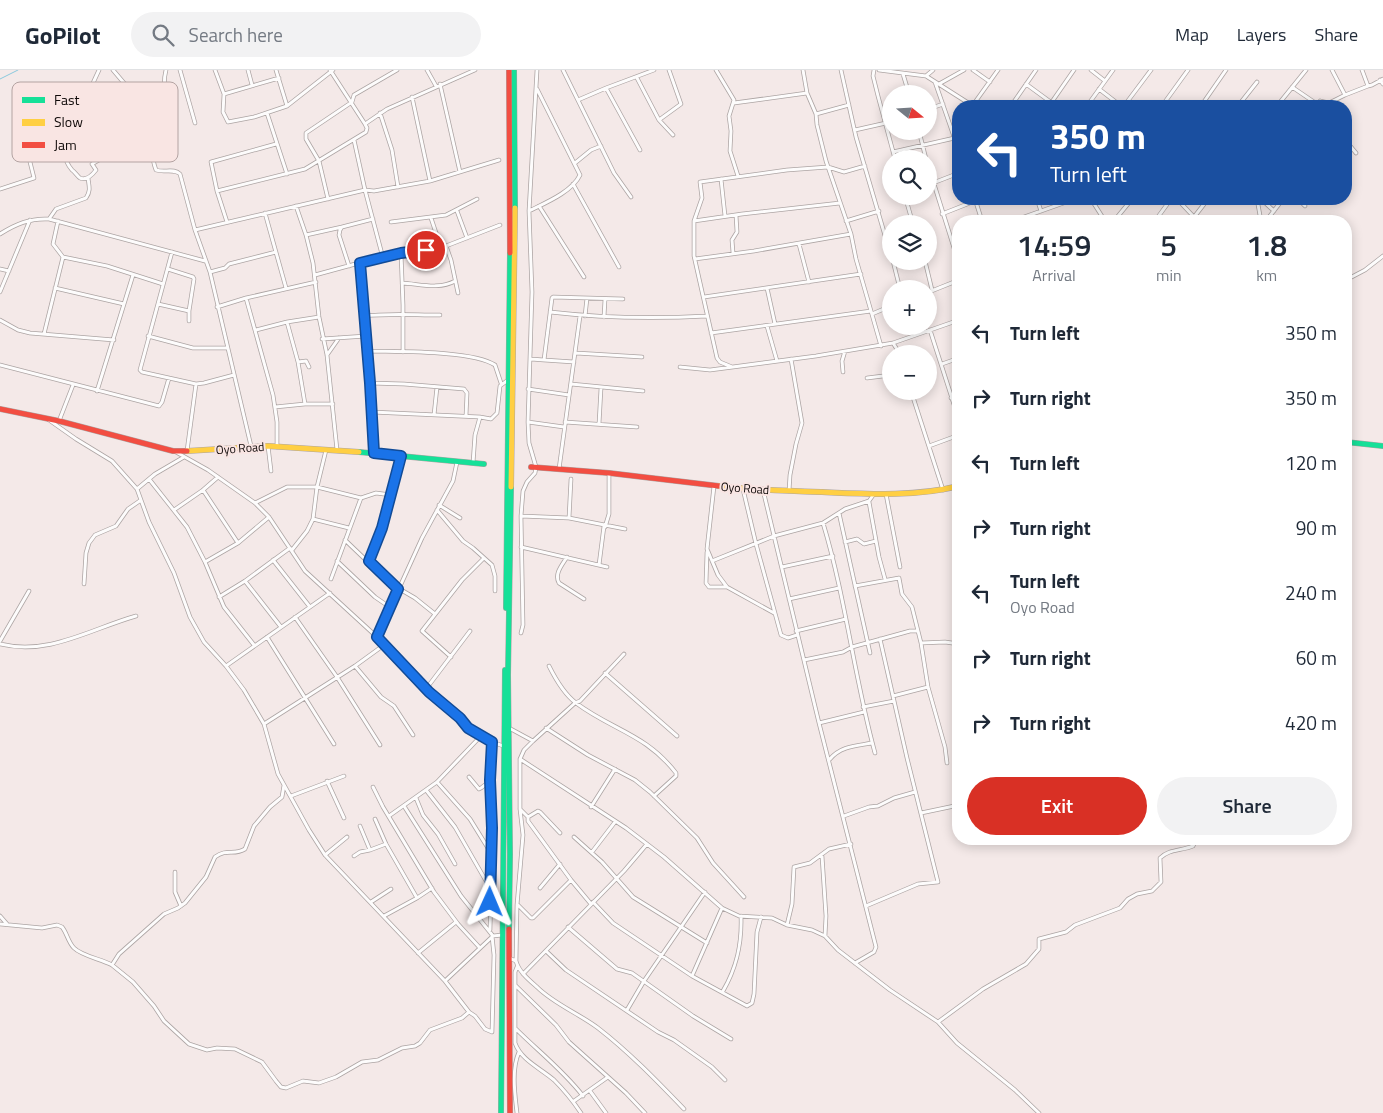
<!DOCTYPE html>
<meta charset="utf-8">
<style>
body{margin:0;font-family:"Titillium Web",sans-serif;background:#f2f2f3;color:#1f2937;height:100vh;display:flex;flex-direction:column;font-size:19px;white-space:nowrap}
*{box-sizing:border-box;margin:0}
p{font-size:16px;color:#747a83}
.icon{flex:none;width:28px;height:28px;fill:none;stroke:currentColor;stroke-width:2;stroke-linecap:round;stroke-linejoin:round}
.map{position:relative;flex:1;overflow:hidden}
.drawer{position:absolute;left:952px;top:145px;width:400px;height:630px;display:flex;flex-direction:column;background:#fff;border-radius:20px;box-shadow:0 2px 12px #0003}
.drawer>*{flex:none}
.top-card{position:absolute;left:952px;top:30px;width:400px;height:105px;border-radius:20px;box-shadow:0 2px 12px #0003;background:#1a4fa0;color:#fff;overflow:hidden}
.needle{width:32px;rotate:108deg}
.controls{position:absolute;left:882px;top:15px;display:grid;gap:10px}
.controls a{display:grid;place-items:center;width:55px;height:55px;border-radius:50%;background:#fff;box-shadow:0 2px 12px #0003;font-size:25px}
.pin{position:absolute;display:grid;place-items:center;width:42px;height:42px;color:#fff;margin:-21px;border:2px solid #fff;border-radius:50%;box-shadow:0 1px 5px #0007}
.me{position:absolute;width:55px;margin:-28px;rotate:1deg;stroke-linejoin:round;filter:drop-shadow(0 0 4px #0008)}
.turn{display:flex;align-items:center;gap:18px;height:105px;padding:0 15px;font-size:22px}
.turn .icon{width:65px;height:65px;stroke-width:2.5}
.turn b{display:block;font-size:35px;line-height:42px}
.eta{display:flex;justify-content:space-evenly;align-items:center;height:85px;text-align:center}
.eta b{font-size:30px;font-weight:600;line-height:35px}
.primary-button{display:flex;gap:10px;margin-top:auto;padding:10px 15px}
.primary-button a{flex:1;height:58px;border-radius:30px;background:#d93025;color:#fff;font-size:20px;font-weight:600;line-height:58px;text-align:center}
.primary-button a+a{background:#f2f2f3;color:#1f2937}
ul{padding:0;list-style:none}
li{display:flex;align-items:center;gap:15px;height:65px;padding:0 15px}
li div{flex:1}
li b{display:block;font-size:19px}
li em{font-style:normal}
header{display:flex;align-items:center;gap:30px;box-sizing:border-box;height:70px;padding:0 25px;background:#fff;border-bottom:1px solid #e0e1e3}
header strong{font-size:24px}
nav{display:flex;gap:28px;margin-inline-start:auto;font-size:18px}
.search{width:350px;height:45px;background:#f2f2f3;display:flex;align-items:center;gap:12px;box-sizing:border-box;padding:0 18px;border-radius:28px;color:#747a83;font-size:19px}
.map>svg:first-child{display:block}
</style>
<header>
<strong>GoPilot</strong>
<div class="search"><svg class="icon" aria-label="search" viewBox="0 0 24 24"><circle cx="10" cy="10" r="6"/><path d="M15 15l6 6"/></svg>Search here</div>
<nav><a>Map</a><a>Layers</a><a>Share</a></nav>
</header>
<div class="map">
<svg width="1383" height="1043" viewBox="0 0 1383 1043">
<rect width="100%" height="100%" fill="#f4e9e8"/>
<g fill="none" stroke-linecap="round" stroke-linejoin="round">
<path stroke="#8ac9dd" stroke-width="1" d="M0,9l18,-9"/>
<g stroke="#aca4a3" stroke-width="4.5">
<path id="street" d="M99,0c-7,15 -14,30 -20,46 -6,17 -23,36 -7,54 3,2 6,7 8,8 7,3 13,-4 16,-8l-4,-6 12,-7 9,-8
M113,0l11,13 23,20 17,22
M166,0c-5,18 2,31 0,47 -3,23 -21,22 -10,53 8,3 18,-2 24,4l15,56 15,42 41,174
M180,0l15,53
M215,0l9,24 -1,18 5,10 26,-5 33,-11 46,-36
M248,0l4,15
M276,0l11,36
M427,0l9,16
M563,0l51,103 17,24
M716,0l18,30 -5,16 2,15 -1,20 8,25
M803,0l4,23 9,21 1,11 9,36 25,73 5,25 15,52
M841,0l15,67 35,119
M874,0l-1,6 5,20 17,63
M879,0l47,6 47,30
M973,0l17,12
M1091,0l14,11
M1332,0l13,25 23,-9 -6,-16
M903,4l6,20
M926,6l7,-6
M637,8l22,42 14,15
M1380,10l3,4
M935,12l24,69
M440,14l20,88
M939,14l25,-14
M1026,14l30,22
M1368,16l4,-1 11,-6
M1292,17l25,17 3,-3 3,5
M90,18l52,43 13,9
M606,18l34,62
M1099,19l22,17
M224,24l55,-16
M412,27l18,84
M578,30l28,-12 48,-18
M1320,31l9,2 16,-8
M734,33l73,-10
M973,35l25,-35
M1011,36l25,-36
M1049,36l25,-36
M1087,36l26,-36
M1124,36l27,-36
M1162,36l26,-36
M1201,36l25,-36
M1238,36l19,-24
M1277,36l29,-36
M929,39l14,-5
M267,43l20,61
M380,43l12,37 6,37
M816,44l33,-9
M80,45l20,15 13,19 4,2c4,-9 16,-15 25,-20
M659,50l22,-16 -12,-34
M365,54l22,-15 88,-39
M855,60l31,-7
M919,61l7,28
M354,70l11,50 18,68
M1346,71l10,12
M893,82l66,-15
M575,93l16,-13 10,-4
M929,98l30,96
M721,109l4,37
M933,113l26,-10
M573,114l46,83
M0,119l34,-11 -10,-40
M217,121l88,-22 61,-37 1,-4 -2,-4 -35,-54
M905,126l8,28
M328,129l-9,-38 -13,-22v-6l46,-31 2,-7 43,-25
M975,129l7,22
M1037,129l4,12
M1091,129l14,22
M1177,129l17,18
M1257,129l4,22
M1261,129l13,12
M1298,129l7,7
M296,136l10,29 7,28 6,54 8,38 10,95
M539,136l45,71
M457,141l10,27
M529,141c16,-8 43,-19 51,-36l-43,-86
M265,143l21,75
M942,144l38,-15
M431,148l5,15 3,15
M49,149l7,-10 30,-11c5,-7 3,-12 2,-20
M58,151l-5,23 10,13 44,9 56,18
M694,151l48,-7 98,-11
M846,151l33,-10
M1013,151l62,-22
M1114,151l18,-22
M1155,151l16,-22
M1191,151l17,-22
M1266,151l17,-22
M227,152l-10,-31 -6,-29 65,-18
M391,152l55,-7 31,-16
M195,160l170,-40 9,1 56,-10 69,-21
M0,164c16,-10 30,-16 49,-15l156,42
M306,165l36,-8
M954,172l5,-2
M799,174l10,38
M446,176l5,14 7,33
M172,182l-32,118 2,2 54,12 8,-1 30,-8
M401,183l2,52v47
M733,183l-1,-13 5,-8 -1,-17
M695,189l59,-8 97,-17
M893,191l7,28
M925,191l7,29
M349,196l-10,-31 1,-5 2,-3 31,-8
M0,199l9,2
M168,199l25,8 1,2 -5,32v10
M210,202l15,-4 4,-4 47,-12
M315,205l44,-12
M1346,210l19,-10 18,-14
M402,213c18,1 37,7 53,-2
M55,218l69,16
M767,218l8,36
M0,222l30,-72
M929,222l30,-12
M704,227l157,-23
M246,228l27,97 4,27v25
M158,234l31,7
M217,237l29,-9 70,-16
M550,242c52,6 104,7 157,4
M872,244l19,-8
M364,246c25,-3 50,-1 76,-1
M585,246l2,-18
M604,247l1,-18
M0,250l18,10 12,3 84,7
M287,252l11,40 7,42
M767,256l10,35
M256,260l31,-8 32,-5
M930,260l29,90
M711,263l160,-22 10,35
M44,264l19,-77
M148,266l45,12h34
M322,269l44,-3
M893,273l66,-23
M367,281c30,1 105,-1 128,14l6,18
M576,283l66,4
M327,285l12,-17
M531,289l13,1 8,-62 1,-1 70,2
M544,290l30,2
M298,292l8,-1 3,6
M942,294l17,-6
M0,295l159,41 3,-4 7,-24
M680,297l30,3 106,-14 77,-13 7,11
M732,297l-12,-5 -3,-4 -23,-102v-35l8,-23 -2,-16 87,-12 41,-3 16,5 21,-6
M843,302l-1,-11 3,-10
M867,308l24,-3
M370,313l34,1 60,5 3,4 -1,23
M571,314l72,7
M528,319l41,6
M97,321l36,-116
M911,321l32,99
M951,328l8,-3
M275,337l30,-3h28
M372,342l108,5 11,2 6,-6 3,-27 8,-6
M434,345l3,-28
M49,350l27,19 36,22 25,28 12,33 25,51 16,44 14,25 22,24 18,24 20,34 14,50 31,56 16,25 120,126 24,31 6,4 10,13 7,3 2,-77 -2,-19
M59,351l14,-36
M528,352l36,5
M565,352l72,5
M599,354l2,-36
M268,376l3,25
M929,376l30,-11
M187,381l9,-67
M176,382l32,18 47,33 14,14 36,54 72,66 52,55 31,27 8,9 12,9 23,9
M374,383l-4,-70 -11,-120 42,-10 45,-7 54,-21
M473,393l2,-28 5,-18
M559,399l21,-153
M149,409l38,48 18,35 19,45 30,38
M714,416l-7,63 11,26 9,12 47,26
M137,419l18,-15 29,-17
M743,419l13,55 25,91 7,3 9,-3
M203,420l35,53
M763,420l56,233 57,224 -2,5 -19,11
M789,421l1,-16 6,-31 6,-21 -11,-64
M886,424l14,73
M869,432l10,55 6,22
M255,433l32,-16h30l44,11 15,-5 15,2
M439,435l21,13
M174,440l29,-20 15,-13
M437,440l26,31 10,7 19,17 3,11v15
M839,443l31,140
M521,446l48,2 56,11
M569,448l2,-39
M313,449l36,9
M823,453c23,76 31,154 52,230
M605,457l4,-13v-41
M345,470l46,44 24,14 20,16
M845,472l12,-3 7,5 12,-3
M1346,472l2,23h-2
M521,477l86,20
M292,480l15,-19 6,-12 4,-32 9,-37
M707,482l-1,31 3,4h17
M567,487c-5,8 -13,17 -8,26l25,16
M273,490l37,47
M337,491l38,36 16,11
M369,491l13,-33 19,-72
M712,491l62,-25 49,-13 22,-14 24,-8 5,-7
M205,492l33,-19 31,-26
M599,495l5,-39
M782,497l51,-11
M331,509l30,-81
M245,511l36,46
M84,514l2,-31 3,-10 6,-8 21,-9 12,-17 13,-9
M855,516l44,-8 3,16 10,13 9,36 7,44 17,60 2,16
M219,527l26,-16 45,-33
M789,529l50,-11
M295,547l42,60 43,68
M796,561l50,-12
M521,563l2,-8 -2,-109 2,-25 4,-9 8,-9 1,-6 -7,-24 -1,-21 4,-130 -3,-81 8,-141
M267,567l67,107
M377,567l45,-99 31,-57 4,-19
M0,571l29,-50
M921,573l24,-1 14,2
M0,574c49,12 90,-15 136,-28
M451,587l-29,-26 40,-51 22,-22
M804,590l39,-8 9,-5 58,-16h7
M226,596l104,-73
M355,596l26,31 13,9 19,29
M549,596c7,14 15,28 27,37 36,27 70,31 100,70v3l-22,20
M605,603l72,63
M426,619l44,-58
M893,626l35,-9
M863,637l31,-6
M819,653l45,-11
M264,654l91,-58 29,-21
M509,658l24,13
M546,658l42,27 47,25 15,12 47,46 16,25 31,34
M520,689l106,69 38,29 58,51 17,8 33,2 15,7 25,5 13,6 13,14 52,40 48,32 19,21 58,47 24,23
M830,689c11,-13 26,-13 42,-16
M469,707l10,12 2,-1 9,-7
M327,711l17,37
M437,712l33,37 21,34
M373,717l10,20 51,85 24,32 22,24
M426,720l29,37 35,61
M291,726l53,-20
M416,728l7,17 15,19 17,30
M404,736l57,90 32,40
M591,737l24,-38
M520,739l8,8v4l43,59 20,24
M921,743l38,-8
M389,746l48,-34 43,-45
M844,746l25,-9 9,-1 16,-8 21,-6
M528,747l10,-6 2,1 20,21
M375,749l11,25 31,54
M360,756l10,24
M574,767l28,25 31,35 74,46
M592,782l23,-30
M325,785l22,-18
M354,786l6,-4 10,-2 16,-6
M822,786l4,60 -1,20
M175,802v20l6,14
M540,818l20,-24
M371,832l20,-13
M593,832l20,21 79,53 55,30 5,-3 2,-9 3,-62 4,-15
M518,835l13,13h2l38,-38
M866,836l52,-22 20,-2 -31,-124 -27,-119
M0,846l7,8
M384,846l33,-18 15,-10
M0,854l42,4 15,-3 5,2c5,6 6,15 12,21 8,8 27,11 38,17l7,-11 45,-40 14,-6 7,-5 21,-26 9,-20c12,-9 19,-1 30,-8l9,-23 16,-19 12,-10 2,-12
M787,855l5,-21 2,-37 16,-4 19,-14 22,-5
M568,857l49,42 15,4 61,43 38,23
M490,860l2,-76 -2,-73 2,-39
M546,881l20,19 92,62 16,8 38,27 13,13
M418,883l38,-31
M509,888l7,3 1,-56 6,-70 -3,-26v-50l4,-9 9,-9 42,-38 5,-2 44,-47
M516,891c3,11 13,19 21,26 17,17 41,26 61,41 31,24 58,52 86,81
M112,895l21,17 21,24 10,15 25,23 18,6 10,-2 18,1 27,13 14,19 5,6 5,1 17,-7 16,2 17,-6 26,-15 16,-2 24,-12 13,-2 5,-3 10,-13 32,-12 7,-6
M517,897l-2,5v71c6,17 25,25 39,37 10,10 19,21 27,33
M523,904l101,-103 23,-27
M692,906l30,-68
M445,911l48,-45 9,-1
M515,915l41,40 13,17 57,51 19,20
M723,921c14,-24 19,-47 18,-75
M627,940l17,-29 61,-89
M938,952l45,-33 43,-25 13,-15v-10l27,-7 9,-7 45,-17 8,-9 9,-5 15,-3 9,-9 -1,-24c9,-9 21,-7 33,-12l2,-4 -1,-3
M516,959c22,22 48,42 67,67
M590,1021l16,22
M574,1031l34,-24
M517,1043c-2,-18 -6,-43 2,-61"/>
</g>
<g stroke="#aca4a3" stroke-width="6">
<path id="fast" d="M514,0l1,138
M1346,372l37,4
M359,382l125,12
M506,538l4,-355
M509,859l1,-75 -2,-179 3,-188
M501,1043l4,-443"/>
</g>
<g stroke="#aca4a3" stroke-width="6">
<path id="slow" d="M187,381l81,-5 91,6
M719,416c34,4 69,5 103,6 46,2 92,5 137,-6
M511,417l4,-279"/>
</g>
<g stroke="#aca4a3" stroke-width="6">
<path id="jam" d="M509,0l1,183
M0,339l59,12 114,30h14
M531,397l78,6 110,13
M509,859l1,184"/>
</g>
<use href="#street" stroke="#fdfcfc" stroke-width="3"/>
<use href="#fast" stroke="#16e098" stroke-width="5"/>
<use href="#slow" stroke="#ffcf43" stroke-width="5"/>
<use href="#jam" stroke="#f24e42" stroke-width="5"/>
</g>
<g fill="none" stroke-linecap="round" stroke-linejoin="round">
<g stroke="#114b97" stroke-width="12">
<path id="route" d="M426,180l-25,3 -41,10 10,120 4,70 27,3 -19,72 -13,33 29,28 -21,48 52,55 31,26 8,10 24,14 -2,38 2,48 -2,74"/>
</g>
<use href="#route" stroke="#1a73e8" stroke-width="9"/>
</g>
<g text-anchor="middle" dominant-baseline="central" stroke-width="4" stroke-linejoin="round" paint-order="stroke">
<g font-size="12" fill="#100a09" stroke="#f9e5e3">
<text transform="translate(240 378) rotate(-4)">Oyo Road</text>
<text transform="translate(745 418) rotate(4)">Oyo Road</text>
</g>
</g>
<rect x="12" y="12" width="166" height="80" rx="8" fill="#f9e5e3" stroke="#b3a3a2" stroke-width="1"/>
<rect x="22" y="27" width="23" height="6" fill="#16e098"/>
<rect x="22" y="49" width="23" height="7" fill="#ffcf43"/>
<rect x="22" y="72" width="23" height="6" fill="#f24e42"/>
<g font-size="14" fill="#100a09">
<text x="54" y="35">Fast</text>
<text x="54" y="57">Slow</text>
<text x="54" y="80">Jam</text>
</g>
</svg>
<div class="controls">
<a><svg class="needle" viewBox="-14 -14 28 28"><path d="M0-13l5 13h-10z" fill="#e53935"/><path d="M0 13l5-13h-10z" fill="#747a83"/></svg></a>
<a><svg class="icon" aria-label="search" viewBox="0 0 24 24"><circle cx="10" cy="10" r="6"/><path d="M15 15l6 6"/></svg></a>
<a><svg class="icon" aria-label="layers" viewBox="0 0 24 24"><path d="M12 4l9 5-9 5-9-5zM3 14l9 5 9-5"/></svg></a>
<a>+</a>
<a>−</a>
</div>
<div class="pin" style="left:426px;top:180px;background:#d93025"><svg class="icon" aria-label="arrive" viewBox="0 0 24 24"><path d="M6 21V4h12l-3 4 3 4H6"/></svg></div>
<svg class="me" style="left:490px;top:832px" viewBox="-20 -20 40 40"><path d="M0-17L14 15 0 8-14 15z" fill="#1a73e8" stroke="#fff" stroke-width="4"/></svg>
<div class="top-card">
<div class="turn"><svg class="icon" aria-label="left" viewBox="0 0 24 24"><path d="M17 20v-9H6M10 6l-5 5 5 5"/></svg><div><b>350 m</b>Turn left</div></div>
</div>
<section class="drawer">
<div class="eta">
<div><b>14:59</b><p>Arrival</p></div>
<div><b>5</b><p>min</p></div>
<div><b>1.8</b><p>km</p></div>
</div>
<ul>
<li><svg class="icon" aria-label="left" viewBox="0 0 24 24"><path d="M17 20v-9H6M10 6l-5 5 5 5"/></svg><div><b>Turn left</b></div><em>350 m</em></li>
<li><svg class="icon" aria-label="right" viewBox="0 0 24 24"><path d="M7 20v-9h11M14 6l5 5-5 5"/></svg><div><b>Turn right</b></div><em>350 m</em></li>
<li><svg class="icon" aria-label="left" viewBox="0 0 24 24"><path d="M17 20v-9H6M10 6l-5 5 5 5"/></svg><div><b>Turn left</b></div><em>120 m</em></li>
<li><svg class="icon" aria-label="right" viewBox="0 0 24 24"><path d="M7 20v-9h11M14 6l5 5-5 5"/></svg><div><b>Turn right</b></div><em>90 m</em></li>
<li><svg class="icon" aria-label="left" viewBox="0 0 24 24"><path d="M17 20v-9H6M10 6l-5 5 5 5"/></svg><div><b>Turn left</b><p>Oyo Road</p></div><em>240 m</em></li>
<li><svg class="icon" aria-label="right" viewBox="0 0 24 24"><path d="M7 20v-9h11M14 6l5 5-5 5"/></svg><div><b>Turn right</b></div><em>60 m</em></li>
<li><svg class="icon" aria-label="right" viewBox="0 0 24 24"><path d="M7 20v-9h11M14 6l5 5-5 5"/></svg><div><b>Turn right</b></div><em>420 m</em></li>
</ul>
<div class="primary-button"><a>Exit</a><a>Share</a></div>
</section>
</div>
